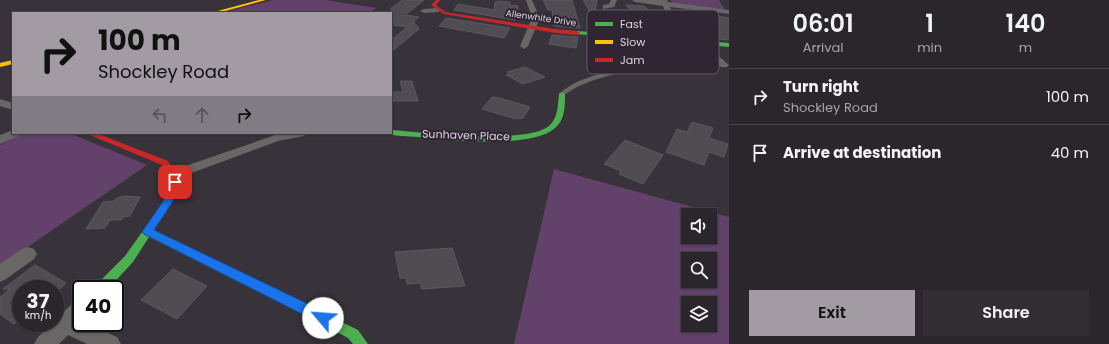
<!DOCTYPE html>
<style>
body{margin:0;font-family:Poppins,sans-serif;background:#322e34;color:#f1f3f6;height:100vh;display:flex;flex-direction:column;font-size:15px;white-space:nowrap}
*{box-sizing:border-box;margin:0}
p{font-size:13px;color:#a5a5a9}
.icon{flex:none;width:22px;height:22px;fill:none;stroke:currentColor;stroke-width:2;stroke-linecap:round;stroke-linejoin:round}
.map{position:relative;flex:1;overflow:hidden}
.drawer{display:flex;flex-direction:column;background:#2a262c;width:380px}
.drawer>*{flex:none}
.top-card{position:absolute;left:12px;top:12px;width:380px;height:122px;border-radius:0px;box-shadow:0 1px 3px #0004,0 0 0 1px #464348;background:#a29ba4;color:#111;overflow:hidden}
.fabs{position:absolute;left:681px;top:208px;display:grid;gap:8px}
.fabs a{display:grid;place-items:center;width:36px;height:36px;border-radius:0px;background:#2a262c;box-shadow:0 1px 3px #0004,0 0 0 1px #464348;font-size:20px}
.speed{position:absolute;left:12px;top:280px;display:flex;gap:8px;font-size:20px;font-weight:700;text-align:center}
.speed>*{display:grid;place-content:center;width:52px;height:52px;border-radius:50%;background:#2a262c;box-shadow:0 1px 3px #0004,0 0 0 1px #464348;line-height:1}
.speed small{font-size:10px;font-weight:400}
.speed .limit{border:2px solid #111;border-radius:6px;background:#fff;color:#111}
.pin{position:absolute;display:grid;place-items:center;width:34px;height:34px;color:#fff;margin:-17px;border-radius:8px;box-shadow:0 2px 6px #0006}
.me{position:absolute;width:44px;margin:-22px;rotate:297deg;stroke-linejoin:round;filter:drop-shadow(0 0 3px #0008)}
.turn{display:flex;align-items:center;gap:14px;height:84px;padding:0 20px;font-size:18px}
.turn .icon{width:52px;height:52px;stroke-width:2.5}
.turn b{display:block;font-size:28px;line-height:34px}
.lanes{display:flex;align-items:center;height:38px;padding:0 20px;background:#0003;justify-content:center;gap:20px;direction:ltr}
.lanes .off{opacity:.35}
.eta{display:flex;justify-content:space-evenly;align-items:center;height:68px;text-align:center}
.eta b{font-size:24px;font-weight:600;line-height:28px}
.action{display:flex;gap:8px;margin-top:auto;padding:8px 20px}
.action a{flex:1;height:46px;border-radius:0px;background:#a29ba4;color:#111;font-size:16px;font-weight:600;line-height:46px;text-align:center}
.action a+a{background:#322e34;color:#f1f3f6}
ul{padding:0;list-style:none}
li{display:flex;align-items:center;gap:12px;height:56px;padding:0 20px;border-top:1px solid #464348}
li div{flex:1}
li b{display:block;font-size:15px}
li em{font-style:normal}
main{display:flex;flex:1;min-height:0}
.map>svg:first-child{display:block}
</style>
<main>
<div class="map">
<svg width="729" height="344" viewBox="0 0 729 344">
<rect width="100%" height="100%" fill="#38323a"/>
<path fill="#62426a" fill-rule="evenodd" d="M273,0h53l50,8 -7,5h-148z
M670,0h49l6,10 -51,-6z
M24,133h45l78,32 -147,101v-121z
M554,169l175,48v127h-215zM688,215h22v22h-22zM688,259h22v22h-22zM688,303h22v22h-22z"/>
<path fill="#514b52" stroke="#5d585f" d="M403,0h21l-19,15 14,2 -12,10 -14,-2 -2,1v-18z
M543,0h29l8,28 -26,-2 -2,-16h-4z
M583,0h14l-2,12 21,2 12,16h-5l1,2 -24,-2z
M498,1l12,1v3l8,1v8l-3,6 -61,-10 4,-6 36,6 1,-8z
M626,5l18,1 3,3 4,23z
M689,11l40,7v22l-20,-2 -29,-25 11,1z
M446,18l64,10 -6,10 -65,-12z
M414,22l5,7 -28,23v-12z
M552,35l26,2 -2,11 -27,-4z
M525,67l20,10 -22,7 -17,-9 4,-1 -3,-2z
M400,81h12l6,20h-27v-9h12z
M492,97l8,1 30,9 -7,11 -7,1 -34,-10z
M692,122l21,6 -4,10 19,6 -4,13 -15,-5 -5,13 -38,-13 11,-23 10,3z
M625,140l38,15 -20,29 -24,-10 2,-3 -17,-7z
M124,196l16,1 -10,19 -7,1 -2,3h-11l-5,8 -19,1 17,-27 11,-1 3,-3z
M452,248l13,38 -43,3 -2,-6 -13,1 -1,-6h-6l-5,-26z
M35,265l31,18 -6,6h-39v29l-7,6 -14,-10v-17l10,-8h-7z
M173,269l34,17 -30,33 -36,-19z"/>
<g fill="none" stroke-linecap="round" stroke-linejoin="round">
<path fill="#686765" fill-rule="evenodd" d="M651,62l4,1 -3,4 -8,3 -23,2 -30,9 -14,6 -13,8h-4l-1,-1c16,-15 42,-21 63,-25 10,-1 21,0 29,-7z"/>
<path fill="#686765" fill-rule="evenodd" d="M526,0h6l8,18 -12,28 -4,3 -4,-3 12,-28z
M611,0h6l-3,7 -11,2v-4l6,-1z
M632,0h35l1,2 61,8v4l-59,-7 4,11 55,47 -2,2h-6l-53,-46 -5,-15 -28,-4z
M436,8h3v4l-15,1 -4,-2 4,-2z
M643,35c10,4 17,20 13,30l-3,1 -5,-3v-13l-9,-12z
M0,99l13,4v7l-13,-4z
M13,130v3h8l-2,3 -19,8v-9z
M281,133h25l-2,3 -26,5 -100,37h-10l-2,-3 2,-3z
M28,247l6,2 3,5 -3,5 -28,20 -6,3v-18l22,-15z
M81,299v24h5l31,14 4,7h-34l-19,-9 -9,9h-25l4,-7 14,-14h3v-3l19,-18z"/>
<path fill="#4caf50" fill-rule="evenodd" d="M577,31l152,12v4l-154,-13 -1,-1z
M562,92l3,2c0,12 0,26 -10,34 -22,21 -107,12 -137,9 -10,-1 -22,0 -30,-4h3v-3c30,2 141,16 160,-6 7,-8 7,-21 8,-30z
M167,200l3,1 2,2 -18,27 204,100 10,14h-15l-5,-6 -30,-16 -169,-85 -16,25 -25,27h-14l2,-4 29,-29 39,-55z"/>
<path fill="#ffc107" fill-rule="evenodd" d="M259,0h7l-48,13h-8z
M13,60v4l-13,3v-4z"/>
<path fill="#c62828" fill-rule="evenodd" d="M436,0h4l-4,5 9,7 110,17 22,2 3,2 -3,2 -22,-2 -111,-19 -13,-9z
M85,133h11l72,28 10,14 2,7 -10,23h-6l-2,-2c7,-19 12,-20 0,-38z"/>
</g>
<path fill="#1a73e8" stroke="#114b97" d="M175,179l4,3 -6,19 -19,29 173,83 2,5 -2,4 -4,2 -5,-2 -174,-88 -2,-2 2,-3 20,-29 6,-18z"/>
<g text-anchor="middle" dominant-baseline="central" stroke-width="4" stroke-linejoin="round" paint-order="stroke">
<g font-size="9" fill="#dbd4dd" stroke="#302533">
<text transform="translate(541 18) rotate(8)">Allenwhite Drive</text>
</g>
<g font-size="11" fill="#dbd4dd" stroke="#302533">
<text transform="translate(466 135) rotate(2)">Sunhaven Place</text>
</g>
</g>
<rect x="587" y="10" width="132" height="64" rx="6" fill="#302533" stroke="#635a66" stroke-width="1"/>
<rect x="595" y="22" width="18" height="4" fill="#4caf50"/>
<rect x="595" y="40" width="18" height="4" fill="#ffc107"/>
<rect x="595" y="58" width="18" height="4" fill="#c62828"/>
<g font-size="11" fill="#dbd4dd">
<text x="620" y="28">Fast</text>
<text x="620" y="46">Slow</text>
<text x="620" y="64">Jam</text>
</g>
</svg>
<div class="fabs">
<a><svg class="icon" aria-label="sound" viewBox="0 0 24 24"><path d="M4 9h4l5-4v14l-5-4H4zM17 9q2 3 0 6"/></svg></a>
<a><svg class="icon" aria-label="search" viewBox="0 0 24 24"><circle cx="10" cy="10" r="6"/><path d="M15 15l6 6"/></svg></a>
<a><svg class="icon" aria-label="layers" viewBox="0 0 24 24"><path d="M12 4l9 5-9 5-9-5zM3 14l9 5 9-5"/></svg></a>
</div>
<div class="speed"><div>37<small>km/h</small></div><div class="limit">40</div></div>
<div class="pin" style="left:175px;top:182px;background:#d93025"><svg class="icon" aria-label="arrive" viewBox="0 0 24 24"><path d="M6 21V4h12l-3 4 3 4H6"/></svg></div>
<svg class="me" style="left:323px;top:318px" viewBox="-20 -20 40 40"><circle r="19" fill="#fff"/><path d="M0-13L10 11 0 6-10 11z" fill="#1a73e8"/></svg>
<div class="top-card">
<div class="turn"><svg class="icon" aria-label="right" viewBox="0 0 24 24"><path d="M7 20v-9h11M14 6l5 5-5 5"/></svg><div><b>100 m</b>Shockley Road</div></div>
<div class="lanes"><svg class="icon off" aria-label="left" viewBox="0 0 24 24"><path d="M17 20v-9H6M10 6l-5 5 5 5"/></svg><svg class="icon off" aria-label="ahead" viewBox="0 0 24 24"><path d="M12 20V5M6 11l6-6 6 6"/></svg><svg class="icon" aria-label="right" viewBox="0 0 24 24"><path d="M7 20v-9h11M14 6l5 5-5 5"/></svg></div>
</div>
</div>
<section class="drawer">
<div class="eta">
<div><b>06:01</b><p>Arrival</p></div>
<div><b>1</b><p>min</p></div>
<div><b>140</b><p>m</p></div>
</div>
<ul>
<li><svg class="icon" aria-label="right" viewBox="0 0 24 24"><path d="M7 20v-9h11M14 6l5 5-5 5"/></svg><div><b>Turn right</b><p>Shockley Road</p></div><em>100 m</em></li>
<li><svg class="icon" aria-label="arrive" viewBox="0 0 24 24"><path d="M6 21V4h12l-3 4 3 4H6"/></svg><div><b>Arrive at destination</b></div><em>40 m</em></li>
</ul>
<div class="action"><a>Exit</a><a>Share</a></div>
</section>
</main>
